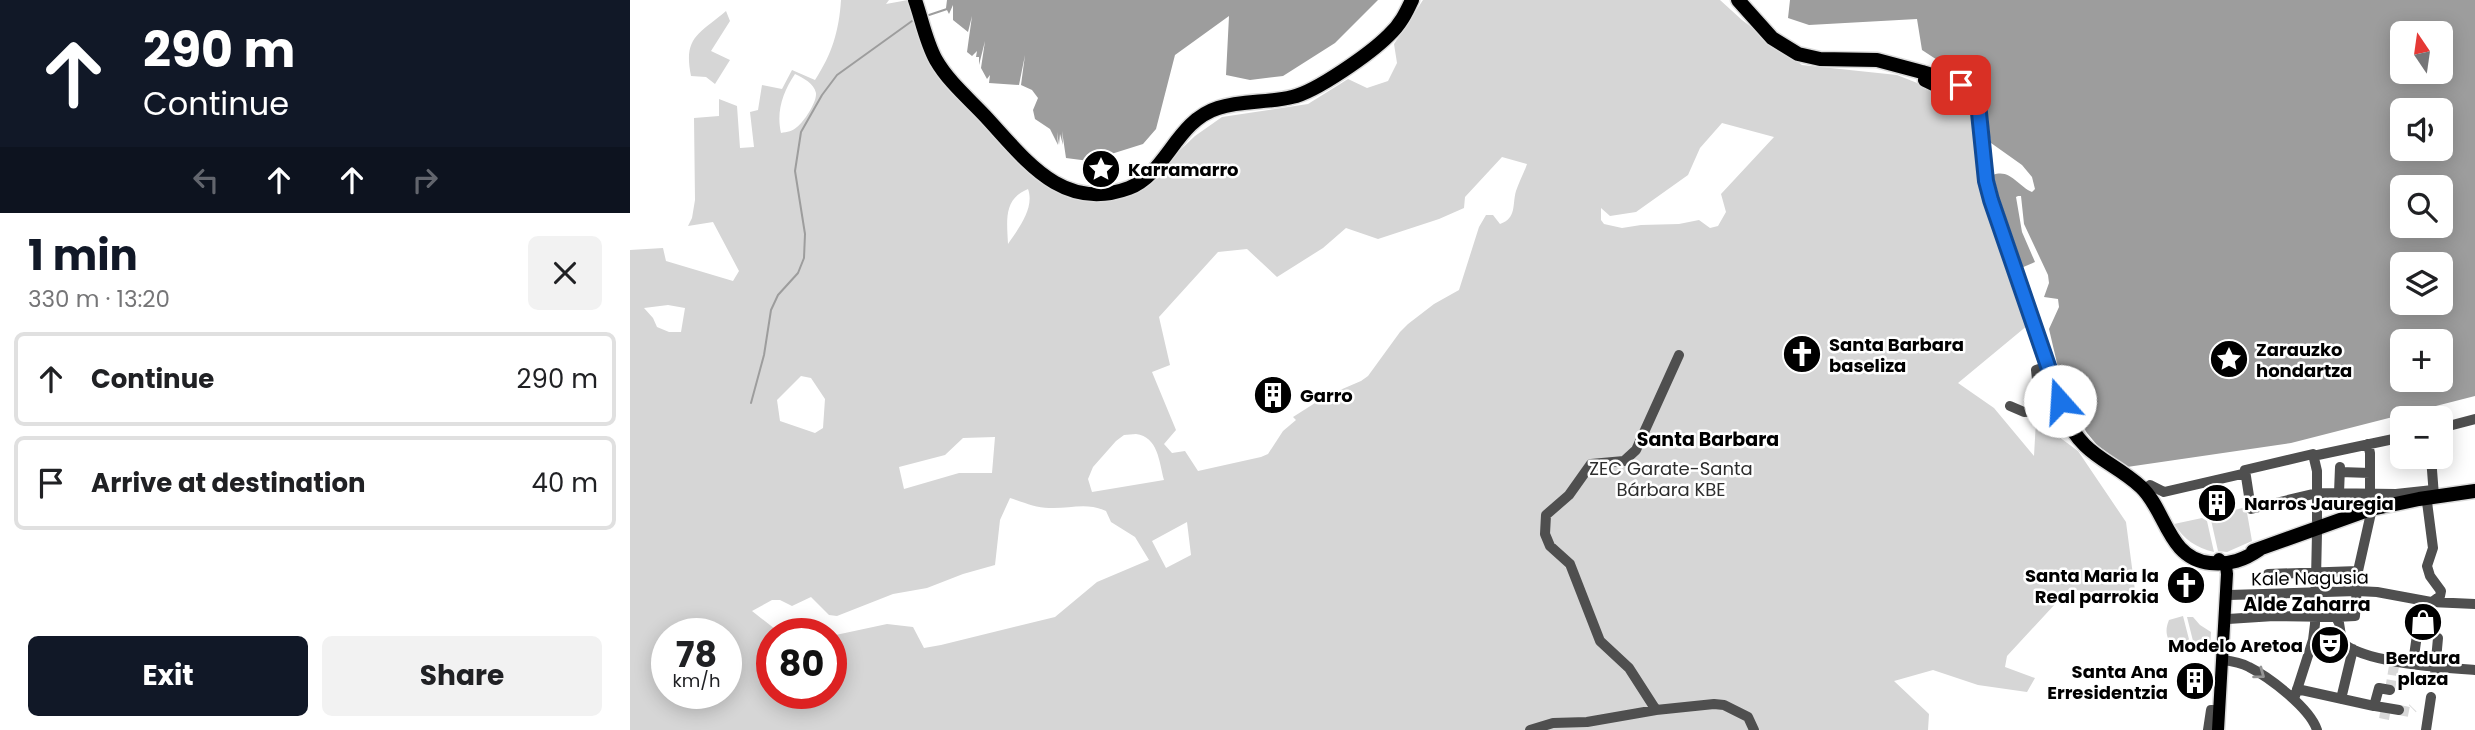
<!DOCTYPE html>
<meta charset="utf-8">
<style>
body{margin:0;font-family:Poppins,sans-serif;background:#f2f2f2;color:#202124;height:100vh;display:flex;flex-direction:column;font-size:26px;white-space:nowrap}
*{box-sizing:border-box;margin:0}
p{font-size:23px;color:#757577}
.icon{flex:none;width:38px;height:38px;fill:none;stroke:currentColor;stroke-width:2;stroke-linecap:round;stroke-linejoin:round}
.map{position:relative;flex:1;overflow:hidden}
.side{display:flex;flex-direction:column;background:#fff;width:630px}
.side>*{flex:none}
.hud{background:#111827;color:#fff;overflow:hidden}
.needle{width:46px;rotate:347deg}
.buttons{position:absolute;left:1760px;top:21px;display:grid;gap:14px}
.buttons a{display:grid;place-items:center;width:63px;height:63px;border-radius:10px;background:#fff;box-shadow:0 4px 18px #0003;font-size:35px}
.speed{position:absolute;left:21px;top:618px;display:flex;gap:14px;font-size:35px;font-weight:700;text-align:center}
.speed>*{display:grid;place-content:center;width:91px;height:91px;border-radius:50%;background:#fff;box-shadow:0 4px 18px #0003;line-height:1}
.speed small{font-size:18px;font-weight:400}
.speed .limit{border:10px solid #d22;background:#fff;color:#111}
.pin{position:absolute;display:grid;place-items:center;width:60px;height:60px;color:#fff;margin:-30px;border-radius:14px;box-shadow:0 4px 10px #0006}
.me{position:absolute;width:77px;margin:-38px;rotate:341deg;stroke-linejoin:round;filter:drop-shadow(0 0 5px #0008)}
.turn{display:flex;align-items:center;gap:24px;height:147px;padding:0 28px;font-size:32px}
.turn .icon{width:91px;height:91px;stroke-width:2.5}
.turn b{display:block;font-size:49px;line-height:60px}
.lanes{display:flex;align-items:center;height:66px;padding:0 28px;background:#0003;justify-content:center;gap:35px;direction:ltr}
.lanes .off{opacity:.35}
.round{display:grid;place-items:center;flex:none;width:74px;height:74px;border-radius:10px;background:#f2f2f2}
.headline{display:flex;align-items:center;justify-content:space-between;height:119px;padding:0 28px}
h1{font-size:42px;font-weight:700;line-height:52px;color:#111827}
.action{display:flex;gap:14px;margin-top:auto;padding:14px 28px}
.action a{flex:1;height:80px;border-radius:10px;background:#111827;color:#fff;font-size:28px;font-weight:700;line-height:80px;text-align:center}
.action a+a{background:#f2f2f2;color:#202124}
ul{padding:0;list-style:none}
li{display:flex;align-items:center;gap:21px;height:94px;margin:0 14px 10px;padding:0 14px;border:4px solid #e0e0e0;border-radius:10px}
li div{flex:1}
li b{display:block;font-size:26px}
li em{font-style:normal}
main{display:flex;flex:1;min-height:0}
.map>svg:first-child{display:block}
</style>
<main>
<section class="side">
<div class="hud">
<div class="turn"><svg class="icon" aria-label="ahead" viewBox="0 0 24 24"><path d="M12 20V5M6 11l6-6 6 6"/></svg><div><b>290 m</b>Continue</div></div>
<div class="lanes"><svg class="icon off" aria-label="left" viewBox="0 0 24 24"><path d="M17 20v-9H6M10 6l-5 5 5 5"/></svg><svg class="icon" aria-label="ahead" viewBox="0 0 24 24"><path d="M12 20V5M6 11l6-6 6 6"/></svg><svg class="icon" aria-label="ahead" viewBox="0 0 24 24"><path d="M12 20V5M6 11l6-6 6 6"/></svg><svg class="icon off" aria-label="right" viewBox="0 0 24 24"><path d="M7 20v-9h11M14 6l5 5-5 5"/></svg></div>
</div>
<div class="headline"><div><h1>1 min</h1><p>330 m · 13:20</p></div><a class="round"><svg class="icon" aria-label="close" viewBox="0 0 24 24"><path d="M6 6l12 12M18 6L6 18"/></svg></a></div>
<ul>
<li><svg class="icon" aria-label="ahead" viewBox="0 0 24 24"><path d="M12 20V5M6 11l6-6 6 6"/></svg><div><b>Continue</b></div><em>290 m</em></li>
<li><svg class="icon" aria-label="arrive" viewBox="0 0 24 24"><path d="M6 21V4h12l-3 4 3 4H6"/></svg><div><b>Arrive at destination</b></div><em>40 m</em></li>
</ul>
<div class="action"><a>Exit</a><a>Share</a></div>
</section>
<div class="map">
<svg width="1845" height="730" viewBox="0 0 1845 730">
<rect width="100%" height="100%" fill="#fff"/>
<path fill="#d6d6d6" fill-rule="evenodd" d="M211,0h48l-3,4 22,-4 18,55 8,15 107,113 28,15 14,3 26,-1 52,-32 34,-32 27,-19 86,-13 40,-25 19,9 21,-7 9,-18 -3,-19 29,-44h297l22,20 60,45 95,10 48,19 22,14 9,13 5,71 47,133 -70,58 36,25 40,48 2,-36 42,31 48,71 10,76 -67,-9 -62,67 -2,11 30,11 -8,14 -49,-7 -45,-15 -39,11 35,33 -1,16h-1298v-480l33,-2 3,13 67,20 6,-10 -26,-49 -25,4 4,-8 3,-18 -1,-82 25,-2v-17l18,7 3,42 14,-1 -4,-35 8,-2 4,-25 20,4 10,-19 23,10c17,-26 24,-49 26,-80zM165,74c8,4 19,9 21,19 1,9 -12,29 -19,34 -4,4 -10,5 -16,6 -5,-22 2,-41 14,-59zM1092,123l52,14 -53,57 5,18 -8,14 -8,2 -11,-8 -20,4 -38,1 -19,3 -18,-4 -3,-4v-12l9,8 26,-4 52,-37 12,-27zM872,157l25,7c-3,9 -8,18 -11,27 -4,14 1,27 -16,33l-7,-9h-7l-7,12 -20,63 -25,14 -26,20 -8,8 -32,44 -7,5 -35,15 -33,21 3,3 -13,11 -15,23 -7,3 -63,14 -13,-20 -13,2 -8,-9 12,-14 -24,-58 18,-7 -11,-48 59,-65 29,-3 30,28 46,-29 23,-20 32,11 61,-20 25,-11 1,-11zM398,189c7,19 -10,40 -20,55 -1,-23 -5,-45 20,-55zM38,305l17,3 -4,24h-12l-12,-5 -4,-9 -9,-10zM171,376l10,2 14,21 -2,29 -8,5 -35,-12 -3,-21zM506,434c22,3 23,27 28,46l-72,12 -4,-13 5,-12 23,-26 8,-6zM365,437l-3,36h-33l-55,16 -5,-22 46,-12 18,-17zM380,498c13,4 26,10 39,10 21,1 37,-6 57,3l5,11 24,15 14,23 -52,22 -42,35 -114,28 -17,3 -11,-21 -26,-3 -56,12v57h-59v-59l8,-1 -28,-22 20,-11h8l12,6 19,-9 18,18 8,1 56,-22 34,-6 36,-14 32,-9 5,-45zM557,522l4,33 -25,13 -14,-27zM37,634h59v59h-59z
M96,11l4,10 -19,30 19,9 -15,24 -9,-7 -15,-1c-8,-39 8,-42 35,-65z
M1616,507l6,34 -25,11 -9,-1 -7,-31 5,-5z
M1572,518l5,3 7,31c-18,-4 -30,-13 -40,-28z
M1553,616l9,35 -18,-2c-7,-11 -10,-17 -5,-29z
M1557,617h6l7,8 11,7 -1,17h-15z"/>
<path fill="#9d9d9d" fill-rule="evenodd" d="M317,0h431l-43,43 -52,33 -33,4 -24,-5 3,-59 -54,39 -19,74 -13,15 -54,17 -23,-3 -4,-27 1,14 -3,-11 -1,11 -2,-13 1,13 -8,-16 -15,-10 -2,-9 5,-12 -6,-8 -11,-5 4,-30 -6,30 -30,-2 1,-8 -3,4 -6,-11 4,-27 -6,24v-8h-3l1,-6 -5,5 -5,-4 5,-36 -4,16 -15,-12v-15l-4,9 -3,-6z
M1160,0h685v396l-184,47 -164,24 -30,-22 -10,-12 -9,-15 -18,-42 -11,-47 10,-22 -1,-8 -14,-2 5,-14 -1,-8 -24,-51 -3,-28h-3l-2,1 6,35 13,30 -14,6 -25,-71 -3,-22c17,-7 26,12 39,17l3,-3 -3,-12 -10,-12 -31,-22 -11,-60 -8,-26 -21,12 -29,-19 -5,-31 -108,6 -21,-7zM1773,33h38v39h-38zM1773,110h38v39h-38zM1773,187h38v39h-38zM1773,264h38v39h-38zM1773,341h38v39h-38z"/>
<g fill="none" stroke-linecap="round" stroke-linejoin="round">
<path stroke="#9d9d9d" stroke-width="2" d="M299,15l18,-6
M121,403l13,-48 7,-45 7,-15 20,-22 6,-15 1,-24 -10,-63 6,-39 21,-37 15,-20 75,-54"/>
<path stroke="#d9d9d9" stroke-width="10" stroke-dasharray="10 5" stroke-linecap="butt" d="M1760,690l5,-30
M1769,710l10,2 4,-4
M1754,719l2,-11"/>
<path stroke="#d9d9d9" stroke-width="14" stroke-dasharray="14 7" stroke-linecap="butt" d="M1318,91l18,9"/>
<g stroke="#dbdbdb" stroke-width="15">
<path id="major" d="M1588,730l9,-156 -1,-8 -7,-7"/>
</g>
<g stroke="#dbdbdb" stroke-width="17">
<path id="highway" d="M285,0c7,20 11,42 21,60 12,21 32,38 49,56 40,43 77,97 144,72 38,-15 47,-67 89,-80 24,-8 50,-5 74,-11 24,-5 79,-44 97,-62 11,-10 17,-22 23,-35
M1108,0l34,38 26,16 22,5 57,1 45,12 39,12 12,10 5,9 8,78 5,19 73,213c18,44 46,46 77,74 25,23 27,72 69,76 20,2 34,-3 50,-14
M1295,80l23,11
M1623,551l118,-42 48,-10 56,-8"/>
</g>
<path stroke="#4f4f4f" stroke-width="10" d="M1380,406l14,6 13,-1 3,-4 -4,-37 12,-4
M1811,428l34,-9
M1738,444l2,9v41
M1683,454l4,17v22l-66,16 -6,-39z
M1683,456l90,-19
M1801,457l3,39
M1710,472l30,1
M1520,485l14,7 78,-18
M1709,493l1,-26
M1797,502l6,46 -6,18 3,10 11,15 -1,5 -9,7
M1687,521v-28l79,1 37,-4
M1638,574l90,-3
M1599,595l128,-4 20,1 54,10 44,2
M1706,617l19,-1 3,-45 13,-58
M1598,619l46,-3 62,1 3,6 3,19c20,21 103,26 133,28
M1592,660c9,1 18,2 27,7 20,10 61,41 68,63
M1783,663l4,-28
M1805,671l3,-33
M1667,689l77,17 5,-18 11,2
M1664,699l19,-59 2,-16 2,-91
M1711,699l12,-50
M1745,706l24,4
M1026,710l-27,-42 -29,-27 -30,-77 -20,-18 -5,-12 1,-19 23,-20 22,-31 33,-3 12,-11 43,-95
M900,730l23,-7 34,-1 69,-12 58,-6 10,1 24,12 6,13
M1578,730l3,-20h8
M1796,730l5,-33"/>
<use href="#major" stroke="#000" stroke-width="12"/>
<use href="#highway" stroke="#000" stroke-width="14"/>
</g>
<defs><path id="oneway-chevron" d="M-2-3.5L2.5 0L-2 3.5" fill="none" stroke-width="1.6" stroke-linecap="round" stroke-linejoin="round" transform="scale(1.75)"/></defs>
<use stroke="#959595" href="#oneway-chevron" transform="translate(1630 674) rotate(36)"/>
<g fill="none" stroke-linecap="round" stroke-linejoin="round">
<g stroke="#114b97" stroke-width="18">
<path id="route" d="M1331,85l12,9 5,9 8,78 5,19 69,201"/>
</g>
<use href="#route" stroke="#1a73e8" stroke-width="12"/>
</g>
<defs>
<g id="sight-disc" transform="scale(2.0125)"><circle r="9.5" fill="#000" stroke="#fff"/><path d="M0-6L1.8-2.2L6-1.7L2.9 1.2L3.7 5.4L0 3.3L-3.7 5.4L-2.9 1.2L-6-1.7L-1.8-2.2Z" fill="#fff"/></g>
<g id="church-disc" transform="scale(2.0125)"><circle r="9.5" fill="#000" stroke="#fff"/><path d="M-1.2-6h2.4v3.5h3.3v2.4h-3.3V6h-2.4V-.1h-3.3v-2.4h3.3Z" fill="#fff"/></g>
<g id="building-disc" transform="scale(2.0125)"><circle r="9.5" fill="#000" stroke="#fff"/><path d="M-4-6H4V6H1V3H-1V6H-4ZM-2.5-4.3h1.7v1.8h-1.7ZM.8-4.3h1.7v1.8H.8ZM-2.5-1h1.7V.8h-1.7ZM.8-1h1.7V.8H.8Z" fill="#fff"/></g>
<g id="shop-disc" transform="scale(2.0125)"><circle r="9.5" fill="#000" stroke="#fff"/><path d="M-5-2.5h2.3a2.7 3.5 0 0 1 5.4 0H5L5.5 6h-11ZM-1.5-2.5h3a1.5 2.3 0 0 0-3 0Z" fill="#fff"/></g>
<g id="theatre-disc" transform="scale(2.0125)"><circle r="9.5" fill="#000" stroke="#fff"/><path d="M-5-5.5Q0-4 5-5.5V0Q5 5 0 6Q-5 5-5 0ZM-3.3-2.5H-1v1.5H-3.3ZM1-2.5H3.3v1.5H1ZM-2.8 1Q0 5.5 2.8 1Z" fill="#fff"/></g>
</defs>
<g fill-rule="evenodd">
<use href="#sight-disc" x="471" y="169"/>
<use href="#church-disc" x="1172" y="354"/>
<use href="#sight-disc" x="1599" y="359"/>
<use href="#building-disc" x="643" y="395"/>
<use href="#building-disc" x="1587" y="503"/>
<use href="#church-disc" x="1556" y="585"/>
<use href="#shop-disc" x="1793" y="622"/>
<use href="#theatre-disc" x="1700" y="645"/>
<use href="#building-disc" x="1565" y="681"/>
</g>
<g text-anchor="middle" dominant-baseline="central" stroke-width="5" stroke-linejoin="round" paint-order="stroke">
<g font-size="18" font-weight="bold" fill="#000" stroke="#fff" text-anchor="start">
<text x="498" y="169">Karramarro</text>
<text x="1199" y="344">Santa Barbara<tspan x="1199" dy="21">baseliza</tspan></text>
<text x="1626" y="349">Zarauzko<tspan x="1626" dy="21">hondartza</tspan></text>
<text x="670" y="395">Garro</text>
<text x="1614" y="503">Narros Jauregia</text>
<text x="1529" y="575" text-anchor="end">Santa Maria la<tspan x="1529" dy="21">Real parrokia</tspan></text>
<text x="1673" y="645" text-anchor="end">Modelo Aretoa</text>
<text x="1793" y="657" text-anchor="middle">Berdura<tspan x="1793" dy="21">plaza</tspan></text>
<text x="1538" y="671" text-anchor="end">Santa Ana<tspan x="1538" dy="21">Erresidentzia</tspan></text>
</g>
<g font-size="18" fill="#2d2d2d" stroke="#fff">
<text x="1041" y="468">ZEC Garate-Santa<tspan x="1041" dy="21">Bárbara KBE</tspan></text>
</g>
<g font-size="18" fill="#000" stroke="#fff">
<text transform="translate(1680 578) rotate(-1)">Kale Nagusia</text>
</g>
<g font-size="19" font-weight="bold" fill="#000" stroke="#fff">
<text x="1078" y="439">Santa Barbara</text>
<text x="1677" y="604">Alde Zaharra</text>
</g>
</g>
</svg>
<div class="buttons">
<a><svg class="needle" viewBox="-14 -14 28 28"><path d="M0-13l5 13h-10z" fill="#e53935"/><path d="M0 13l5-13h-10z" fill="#757577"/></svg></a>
<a><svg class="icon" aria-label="sound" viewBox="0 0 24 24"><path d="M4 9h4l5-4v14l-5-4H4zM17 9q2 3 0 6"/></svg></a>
<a><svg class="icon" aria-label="search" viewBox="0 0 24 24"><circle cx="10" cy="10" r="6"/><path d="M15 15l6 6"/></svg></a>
<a><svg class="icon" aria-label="layers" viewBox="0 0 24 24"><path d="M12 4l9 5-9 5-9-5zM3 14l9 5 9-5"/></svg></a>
<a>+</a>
<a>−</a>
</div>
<div class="speed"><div>78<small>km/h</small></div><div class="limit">80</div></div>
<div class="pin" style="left:1331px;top:85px;background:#d93025"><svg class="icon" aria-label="arrive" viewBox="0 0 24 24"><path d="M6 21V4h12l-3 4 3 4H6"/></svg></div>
<svg class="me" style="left:1430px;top:401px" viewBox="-20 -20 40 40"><circle r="19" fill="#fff"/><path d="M0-13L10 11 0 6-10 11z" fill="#1a73e8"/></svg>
</div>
</main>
